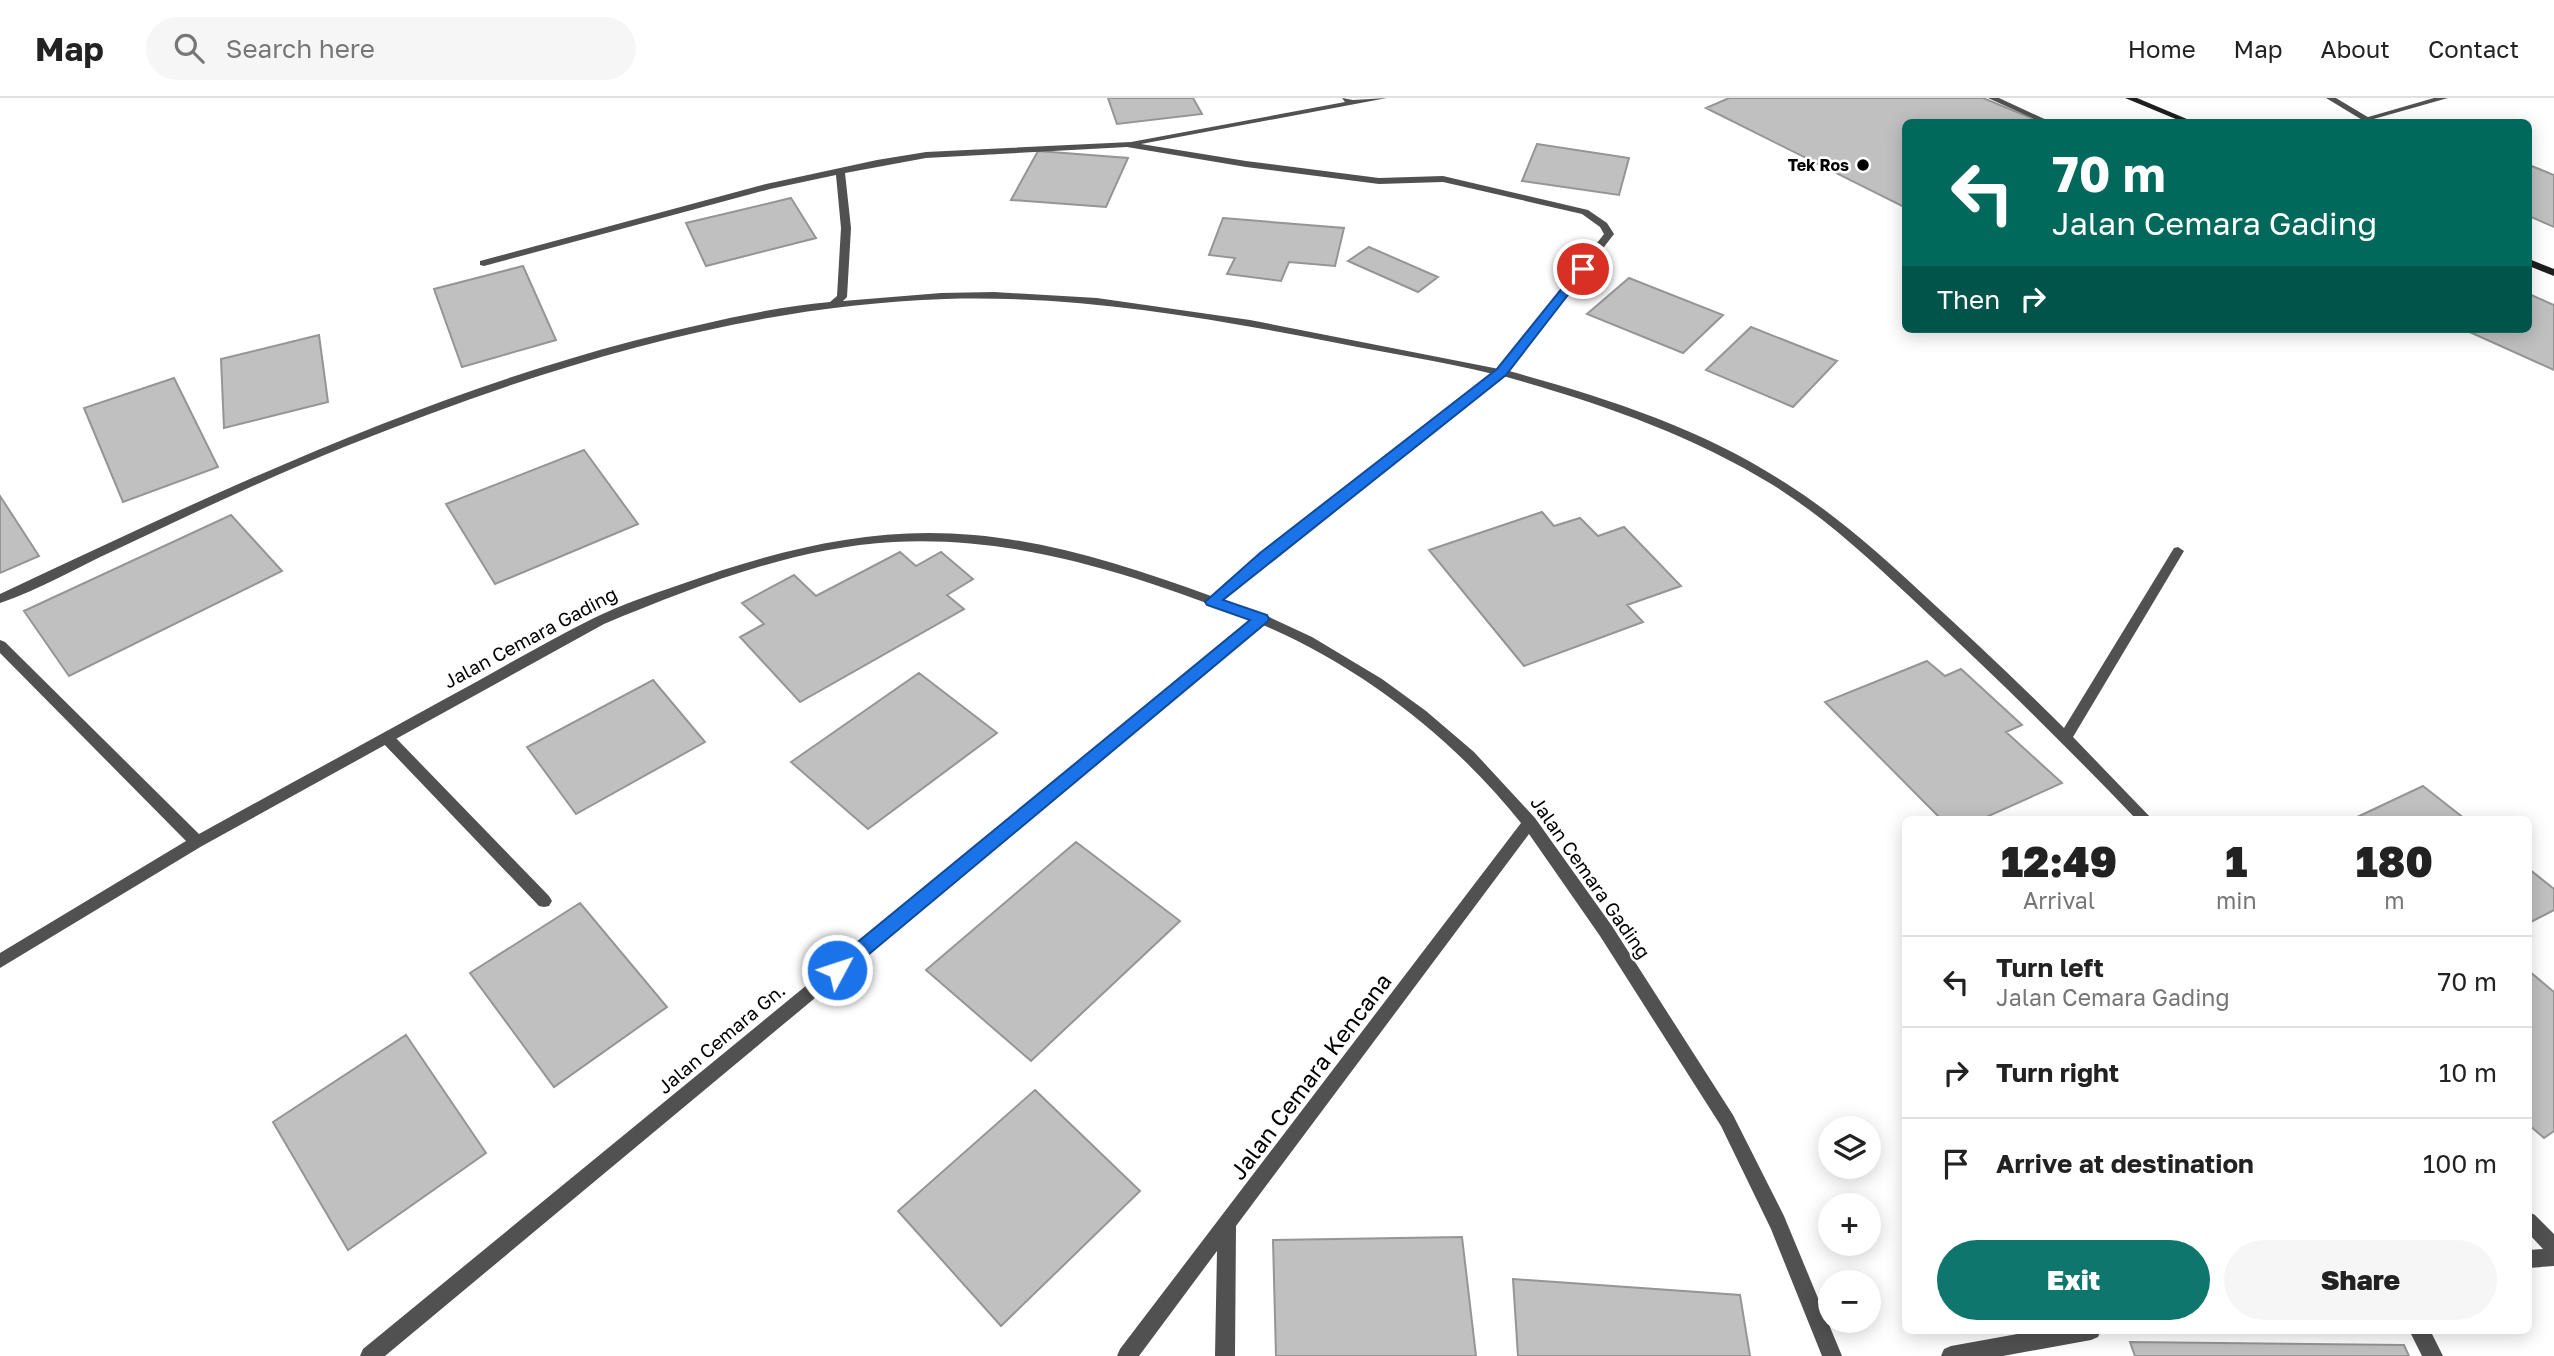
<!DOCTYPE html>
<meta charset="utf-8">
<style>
body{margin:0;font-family:"Golos Text",sans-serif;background:#f6f6f6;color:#222;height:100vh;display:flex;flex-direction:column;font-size:26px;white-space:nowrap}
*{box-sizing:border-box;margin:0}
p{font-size:23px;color:#767676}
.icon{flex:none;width:38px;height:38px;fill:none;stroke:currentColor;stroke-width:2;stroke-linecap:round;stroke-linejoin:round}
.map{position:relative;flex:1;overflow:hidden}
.details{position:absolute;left:1902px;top:718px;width:630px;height:518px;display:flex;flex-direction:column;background:#fff;border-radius:10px;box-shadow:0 4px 18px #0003}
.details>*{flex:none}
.banner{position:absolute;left:1902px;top:21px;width:630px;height:214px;border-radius:10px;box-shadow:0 4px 18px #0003;background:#00695c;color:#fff;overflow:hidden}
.tools{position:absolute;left:1818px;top:1018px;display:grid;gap:14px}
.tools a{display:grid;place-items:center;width:63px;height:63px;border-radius:50%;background:#fff;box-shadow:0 4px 18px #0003;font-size:35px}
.pin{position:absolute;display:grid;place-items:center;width:60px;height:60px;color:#fff;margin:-30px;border:4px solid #fff;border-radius:50%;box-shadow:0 2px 7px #0007}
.me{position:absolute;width:77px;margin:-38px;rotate:50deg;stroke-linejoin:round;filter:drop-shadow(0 0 5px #0008)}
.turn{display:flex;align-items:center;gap:24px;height:147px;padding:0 35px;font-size:32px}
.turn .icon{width:91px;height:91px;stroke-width:2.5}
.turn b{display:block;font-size:49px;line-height:60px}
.then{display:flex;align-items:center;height:66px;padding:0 35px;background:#0003;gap:14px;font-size:26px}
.eta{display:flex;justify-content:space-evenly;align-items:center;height:119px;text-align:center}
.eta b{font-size:42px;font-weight:800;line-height:49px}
.action{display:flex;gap:14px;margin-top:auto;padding:14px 35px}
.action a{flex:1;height:80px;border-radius:42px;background:#0f766e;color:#fff;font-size:28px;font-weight:800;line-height:80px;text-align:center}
.action a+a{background:#f6f6f6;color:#222}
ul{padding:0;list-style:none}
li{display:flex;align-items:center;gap:21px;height:91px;padding:0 35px;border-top:2px solid #e0e0e0}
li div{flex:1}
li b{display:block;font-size:26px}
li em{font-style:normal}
header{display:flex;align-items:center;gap:42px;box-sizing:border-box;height:98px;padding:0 35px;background:#fff;border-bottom:2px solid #e0e0e0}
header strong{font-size:33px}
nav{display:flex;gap:38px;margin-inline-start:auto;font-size:24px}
.search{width:490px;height:63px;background:#f6f6f6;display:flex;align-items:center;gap:18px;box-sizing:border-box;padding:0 24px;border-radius:38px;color:#767676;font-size:26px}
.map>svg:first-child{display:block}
</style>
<header>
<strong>Map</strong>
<div class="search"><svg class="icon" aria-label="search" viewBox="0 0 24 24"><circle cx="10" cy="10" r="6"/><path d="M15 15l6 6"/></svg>Search here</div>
<nav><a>Home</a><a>Map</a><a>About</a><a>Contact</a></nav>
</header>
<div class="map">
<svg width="2554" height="1258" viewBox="0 0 2554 1258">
<rect width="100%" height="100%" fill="#fff"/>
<path fill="#c0c0c0" stroke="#959595" stroke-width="2" d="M1108,0h85l9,16 -85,10z
M1729,0h254l58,24h-135v86l-200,-100z
M1537,46l92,14 -10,37 -97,-14z
M1038,53l90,7 -22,49 -95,-7z
M2529,67l25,10v52l-25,-11z
M791,100l25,40 -110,28 -20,-43z
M1223,120l121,10 -9,38 -46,-4 -8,19 -54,-7 8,-16 -26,-3z
M1369,149l69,30 -20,15 -70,-31z
M523,168l33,74 -94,27 -28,-78z
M1629,180l94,37 -40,38 -96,-39z
M2529,196l25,11v65l-91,-41h66z
M1751,229l86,34 -44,46 -87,-37z
M319,237l9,67 -104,26 -3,-69z
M174,280l44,89 -95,35 -39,-94z
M584,352l54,74 -143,60 -49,-80z
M0,398l39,60 -39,17z
M1542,414l12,14 26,-8 18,18 26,-9 57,59 -54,19 16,17 -119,44 -95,-116z
M231,417l51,56 -213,105 -45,-65z
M900,454l16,14 25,-14 32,27 -26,16 17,14 -164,93 -60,-65 24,-13 -22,-21 52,-28 22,21z
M1927,563l18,15 16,-7 61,56 -16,7 56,51 -80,36h-41l-116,-117z
M919,575l78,60 -129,96 -77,-67z
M653,582l52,62 -129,72 -49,-67z
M2423,688l42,33h-112z
M1076,744l104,79 -149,140 -105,-91z
M2529,771l25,20v21l-25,13z
M580,805l87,104 -113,80 -84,-114z
M2529,873l25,21v139l-10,7 -15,-13z
M406,937l80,118 -138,97 -75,-128z
M1035,992l105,101 -139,135 -103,-115z
M1462,1139l14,119h-200l-3,-116z
M1513,1181l227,16 10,61h-232z
M2130,1244l274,3 5,11h-274z"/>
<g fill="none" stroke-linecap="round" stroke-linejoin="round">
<path fill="#515151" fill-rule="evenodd" d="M1988,0h11l52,24h-10z
M2326,0h10l35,21 -7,2z
M387,635l5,1 157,162 3,5 -3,5 -5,1 -5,-1 -157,-164 -2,-4 2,-4z"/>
<path fill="#515151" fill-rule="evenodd" d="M1342,0l11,2 34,-2 -246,46 105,17 133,17 64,-2 145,34 19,13 7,11 -105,137c95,26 192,57 275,111 51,32 97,73 141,114 47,43 94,87 139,132l110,-180 4,-1 6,4 -111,186 79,82h-16c-69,-72 -139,-141 -212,-209 -47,-44 -95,-90 -151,-125 -83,-51 -176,-83 -270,-109l-234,184 -47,40 45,16 45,21 70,42 44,32 48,41 61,66 77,108 121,189 51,101 58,140h-20l-51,-127 -50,-103 -121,-190 -71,-102 -293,392 -1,130h-20l2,-105 -78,105h-22l3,-7 401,-526c-68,-85 -158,-155 -258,-198l-878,731h-25l3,-7 889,-729c-115,-44 -233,-85 -359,-78 -101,6 -197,44 -289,82l-402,222 -202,122v-15l186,-112 -186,-188v-13l5,2 194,192c81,-45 163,-89 244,-134 50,-27 99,-56 149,-81 28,-14 58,-24 87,-34 81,-29 164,-52 250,-52 99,0 190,30 282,63l50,-42 232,-180c-53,-13 -107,-21 -161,-32 -128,-25 -256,-47 -387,-43 -207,7 -406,70 -596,146 -80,32 -158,69 -236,106 -37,17 -74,39 -113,52v-9c206,-97 412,-195 633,-253 64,-16 131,-33 197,-39l7,-6 4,-68 -5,-53 -66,14 -286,77 -4,-1v-4l286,-77 111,-24 49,-8 205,-10 214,-40zM1127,49l119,20 133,17 64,-2 139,32 18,13 4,7 -105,135 -249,-49 -153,-22 -103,-6 -53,1 -98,8 4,-4 4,-69 -6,-55 81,-15z
M2434,0h14l-85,24h-12z
M2529,1114l6,3 19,19v32l-25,2v-18l14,-1 -14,-15z
M2039,1232h62l-3,7 -7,3 -88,16h-62l3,-7 7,-3z
M2409,1232h21l13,26h-21z"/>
<path fill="#1e1e1e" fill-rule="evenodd" d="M2125,0h12l57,24h-11z
M2529,161l25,10v7l-25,-10z"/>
</g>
<path fill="#1a73e8" stroke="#114b97" stroke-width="2" d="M1579,169l9,2 -82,106 -283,225 44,15 2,4 -2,3 -423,353 -7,3 -6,-3 -3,-5 3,-6 419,-344 -43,-15 -2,-3 55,-49 237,-184z"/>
<circle fill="#000" stroke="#fff" stroke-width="2.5" cx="1863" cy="67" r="7"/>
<g text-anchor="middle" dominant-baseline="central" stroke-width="5" stroke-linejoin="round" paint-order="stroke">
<g font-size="16" font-weight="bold" fill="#000" stroke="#fff" text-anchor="end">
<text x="1849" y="67">Tek Ros</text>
</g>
<g font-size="19" fill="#000" stroke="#fff">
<text transform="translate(530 539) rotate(-28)">Jalan Cemara Gading</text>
<text transform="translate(1591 779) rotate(55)">Jalan Cemara Gading</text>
<text transform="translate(721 940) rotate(-40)">Jalan Cemara Gn.</text>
</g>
<g font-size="23" fill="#000" stroke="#fff">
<text transform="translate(1310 978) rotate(-53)">Jalan Cemara Kencana</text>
</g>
</g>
</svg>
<div class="tools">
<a><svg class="icon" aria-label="layers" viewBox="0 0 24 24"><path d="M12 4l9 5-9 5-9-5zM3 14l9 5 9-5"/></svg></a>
<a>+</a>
<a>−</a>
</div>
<div class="pin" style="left:1583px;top:171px;background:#d93025"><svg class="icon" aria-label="arrive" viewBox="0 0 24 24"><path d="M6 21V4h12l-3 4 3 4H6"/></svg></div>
<svg class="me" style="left:837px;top:872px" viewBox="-20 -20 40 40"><circle r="17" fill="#1a73e8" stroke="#fff" stroke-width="3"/><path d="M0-11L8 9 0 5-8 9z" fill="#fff"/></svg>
<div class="banner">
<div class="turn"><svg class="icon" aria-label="left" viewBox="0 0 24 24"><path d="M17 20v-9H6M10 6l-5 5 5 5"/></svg><div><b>70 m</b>Jalan Cemara Gading</div></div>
<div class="then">Then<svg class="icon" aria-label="right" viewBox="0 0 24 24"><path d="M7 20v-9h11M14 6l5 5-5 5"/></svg></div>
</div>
<section class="details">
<div class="eta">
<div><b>12:49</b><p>Arrival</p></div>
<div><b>1</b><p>min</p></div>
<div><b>180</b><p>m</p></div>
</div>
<ul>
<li><svg class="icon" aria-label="left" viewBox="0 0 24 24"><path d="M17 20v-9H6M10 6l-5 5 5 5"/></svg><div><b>Turn left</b><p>Jalan Cemara Gading</p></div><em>70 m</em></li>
<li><svg class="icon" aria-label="right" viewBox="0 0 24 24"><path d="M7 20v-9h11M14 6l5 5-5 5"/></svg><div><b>Turn right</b></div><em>10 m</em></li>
<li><svg class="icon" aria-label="arrive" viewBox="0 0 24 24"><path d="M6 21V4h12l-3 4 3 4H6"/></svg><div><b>Arrive at destination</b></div><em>100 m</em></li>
</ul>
<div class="action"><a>Exit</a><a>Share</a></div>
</section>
</div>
